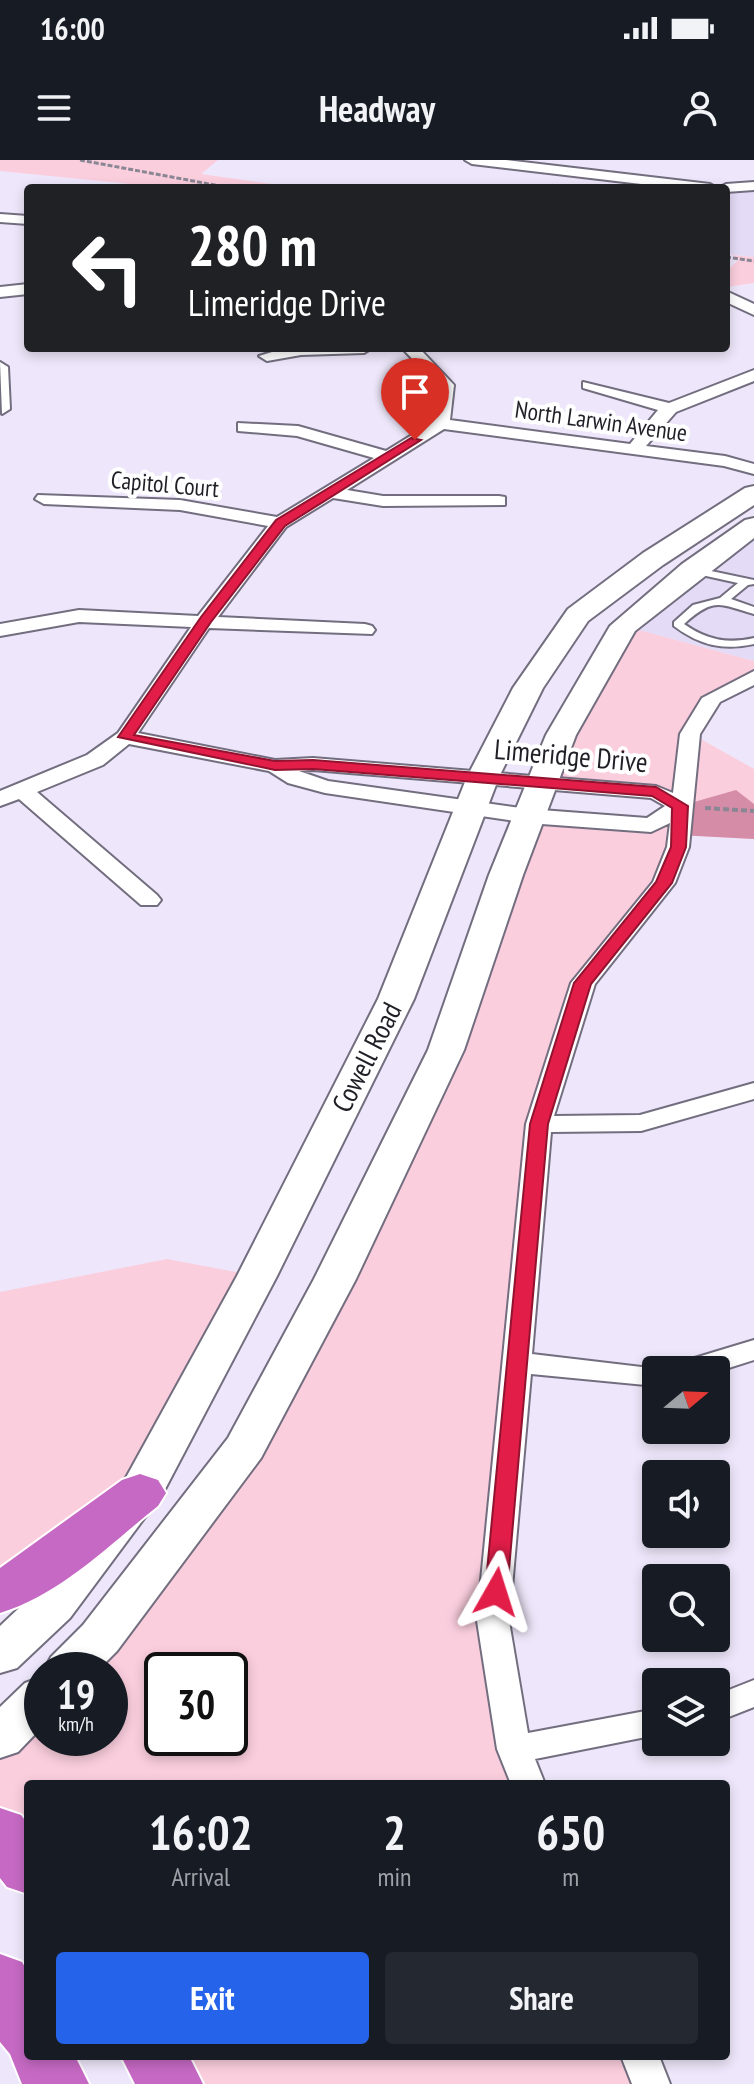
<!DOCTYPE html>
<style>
body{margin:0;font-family:"PT Sans Narrow",sans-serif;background:#242831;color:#f1f3f6;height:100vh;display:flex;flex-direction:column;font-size:30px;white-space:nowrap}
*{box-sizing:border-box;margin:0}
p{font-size:26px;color:#9ea1a6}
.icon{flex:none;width:44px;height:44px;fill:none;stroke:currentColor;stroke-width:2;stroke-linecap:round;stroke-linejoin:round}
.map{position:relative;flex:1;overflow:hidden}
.drawer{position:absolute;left:24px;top:1620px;width:706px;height:280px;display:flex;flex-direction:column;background:#171b24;border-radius:8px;box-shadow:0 4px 12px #0003}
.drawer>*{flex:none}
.banner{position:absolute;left:24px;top:24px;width:706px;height:168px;border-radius:8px;box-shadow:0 4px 12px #0003;background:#202124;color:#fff;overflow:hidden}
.needle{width:52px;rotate:71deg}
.buttons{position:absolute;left:642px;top:1196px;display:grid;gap:16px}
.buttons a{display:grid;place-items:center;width:88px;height:88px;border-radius:8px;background:#171b24;box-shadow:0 4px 12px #0003;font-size:40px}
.speed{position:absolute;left:24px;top:1492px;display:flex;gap:16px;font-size:40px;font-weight:700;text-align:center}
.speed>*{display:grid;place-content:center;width:104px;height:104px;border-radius:50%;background:#171b24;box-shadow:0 4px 12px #0003;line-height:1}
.speed small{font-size:20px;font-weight:400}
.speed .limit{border:4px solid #111;border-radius:12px;background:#fff;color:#111}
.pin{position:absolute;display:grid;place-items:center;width:68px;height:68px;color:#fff;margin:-82px -34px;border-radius:50% 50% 50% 0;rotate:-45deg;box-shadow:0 0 8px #0007}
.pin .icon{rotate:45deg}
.me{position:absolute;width:88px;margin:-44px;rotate:6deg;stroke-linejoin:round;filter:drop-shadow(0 0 6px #0008)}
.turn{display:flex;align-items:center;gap:28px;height:168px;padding:0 32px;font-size:36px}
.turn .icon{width:104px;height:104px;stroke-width:2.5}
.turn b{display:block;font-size:56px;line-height:68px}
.eta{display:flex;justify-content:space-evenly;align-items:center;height:136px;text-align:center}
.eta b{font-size:48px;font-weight:700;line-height:56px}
.cta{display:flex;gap:16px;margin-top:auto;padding:16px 32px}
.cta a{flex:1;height:92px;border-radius:8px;background:#2563eb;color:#fff;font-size:32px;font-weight:700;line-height:92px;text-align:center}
.cta a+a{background:#242831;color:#f1f3f6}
.status{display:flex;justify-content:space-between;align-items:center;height:56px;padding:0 40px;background:#171b24;direction:ltr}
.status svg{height:22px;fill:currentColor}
header{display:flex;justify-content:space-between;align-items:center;height:104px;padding:0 32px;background:#171b24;font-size:36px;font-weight:700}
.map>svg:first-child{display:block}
</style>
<div class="status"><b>16:00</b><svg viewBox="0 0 49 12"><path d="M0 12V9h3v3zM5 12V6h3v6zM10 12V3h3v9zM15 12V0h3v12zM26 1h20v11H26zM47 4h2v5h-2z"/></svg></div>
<header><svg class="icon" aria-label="menu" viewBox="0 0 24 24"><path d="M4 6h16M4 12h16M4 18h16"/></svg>Headway<svg class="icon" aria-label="person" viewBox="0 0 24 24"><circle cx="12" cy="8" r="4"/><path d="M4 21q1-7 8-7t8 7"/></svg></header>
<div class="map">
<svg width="754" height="1924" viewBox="0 0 754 1924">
<rect width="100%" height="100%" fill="#eee7fb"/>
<path fill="#e4dbf6" d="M754,26v71l-28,-3v-66z
M754,366v135l-130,-35z"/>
<path fill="#fbcede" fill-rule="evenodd" d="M0,0h218l-17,14 100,14h-131l-170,-17z
M731,95l23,2v26l-28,4v-15l13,-13z
M624,466l130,35v16l-42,21 -22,35 64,36v70l-76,-4v12l-95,136 -44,141 -46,497 35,163h-500v85l-28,-37v-94l42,-42v42h68v-68h-42l32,-32 235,-359 193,-463 123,9 28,-18 -23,-15 -115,-11zM162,1510h68v68h-68z
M167,1099l90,17 -117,217 -140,100v-301z
M153,1896h487l11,28h-481z"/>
<path fill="#d48ca7" d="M736,630l18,14v35l-76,-4 2,-29z"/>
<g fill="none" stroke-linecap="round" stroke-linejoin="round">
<g stroke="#736e7f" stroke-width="4">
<path id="lane" d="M692,407l62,13v4l-6,1 -17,14 23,8v7c-35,-10 -40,-17 -70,10 23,16 43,20 70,14v6c-31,7 -55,1 -80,-18v-4l19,-17 27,-7 18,-15 -50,-11v-4z"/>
</g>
<g stroke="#736e7f" stroke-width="4">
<path id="street" d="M465,0h41l204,24 7,4h-42l-203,-24z
M754,22v8l-28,2v-4h-7l7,-4z
M0,54l28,2v8l-28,-2z
M28,124v10l-28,3v-10z
M726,131l28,13v11l-28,-13z
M285,188h87l-8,5 -63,2 -34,6 -8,-5z
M402,188h17l35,37 -4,35 180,24 28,-34 -75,-22v-6l86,21 85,-33v11l-78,31 -30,34 79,10 29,8v10l-30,-8 -280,-37 -97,61 36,6h116l6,1v8l-122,1 -50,-8 -47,29 -68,90 147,7 7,2 3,4 -3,4 -163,-6 -71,105 137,27 38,-2 343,28 17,7 7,-59 22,-36 52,-27v14l-34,17 -20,32 -11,113 -14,36 -80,101 -41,132 86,-1 114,-32v16l-113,32 -90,1 -19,222 135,16h-11v16l-125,-12 -22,247 19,112 128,-24v26l-121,24 10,25h-34l-14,-35 -20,-128 49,-497 45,-141 82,-101 14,-35 3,-24 -19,9 -123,-9 -203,-30 -37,-10 -19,-12 -140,-27 -26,21 -66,27 120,103 4,5 -4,5h-16l-122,-106 -19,7v-15l87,-36 31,-22 73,-106 -112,-5 -79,14v-12l79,-14 119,6 70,-90 -88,-16 -136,-6 -9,-5 3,-4 142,5 97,17 97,-59 -77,-22 -59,-5v-8l60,3 88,25 47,-29 5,-36zM313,610l338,28 14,8 -18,12 -119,-9 -200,-28 -29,-10z
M0,202l8,5 2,42 -8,5z
M754,1180v20l-38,12 -43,-2 5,-7z
M754,1520v27l-38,15v-27z
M621,1896h38l11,28h-38z"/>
</g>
<g stroke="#736e7f" stroke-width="4">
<path id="secondary" d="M754,326v19l-91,60 -75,56 -45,67 -44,89 -85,222 -137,277 -114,217 -93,125 -53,50 -17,5v-47l36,-34 87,-109 114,-207 141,-277 89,-222 46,-89 55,-79 75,-56 102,-65z
M754,358v20l-119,93 -59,104 -53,140 -59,175 -108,229 -95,179 -144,193 -19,19h-54l7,-13 32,-32 145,-187 86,-159 114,-229 61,-175 57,-140 64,-109 72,-62 63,-44z
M42,1517v50l-24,25 -18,6v-51l25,-24z"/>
</g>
<g stroke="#fff" stroke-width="4">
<path id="highway" d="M140,1314l18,6 8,13 -8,13c-48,38 -98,89 -158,107v-45l122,-88z
M0,1648l21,7 7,9v70l-21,-7 -7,-9z
M0,1794l22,8 6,10v84h47l14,28h-67l-12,-30 -10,-12z
M121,1896h68l14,28h-68z"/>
</g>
<path stroke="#8a8694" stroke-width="3" stroke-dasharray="5 2" stroke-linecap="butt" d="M80,0l151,28
M726,97l28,4"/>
<path stroke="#8a8694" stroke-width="4" stroke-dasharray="6 3" stroke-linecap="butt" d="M705,648l49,3"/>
<use href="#lane" fill="#fff" fill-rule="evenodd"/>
<use href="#street" fill="#fff" fill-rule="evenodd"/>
<use href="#secondary" fill="#fff" fill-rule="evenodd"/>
<use href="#highway" fill="#c669c4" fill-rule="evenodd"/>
</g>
<path fill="#e11d48" stroke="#92132f" stroke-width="2" d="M411,278l10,2 -136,86 -74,96 -77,113 141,26 38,-1 343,27 32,19 -2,41 -14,36 -81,101 -43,140 -41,468 -11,9 -11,-9 45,-468 44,-141 82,-101 15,-35 1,-39 -20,-12 -339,-27 -38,1 -157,-33 83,-120 75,-97z"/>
<g text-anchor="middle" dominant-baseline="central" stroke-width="8" stroke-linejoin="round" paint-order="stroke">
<g font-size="24" fill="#211f26" stroke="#fff">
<text transform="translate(601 261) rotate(8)">North Larwin Avenue</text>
<text transform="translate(165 324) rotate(5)">Capitol Court</text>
</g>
<g font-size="28" fill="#211f26" stroke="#fff">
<text transform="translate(571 595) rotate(5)">Limeridge Drive</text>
<text transform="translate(366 897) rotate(-63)">Cowell Road</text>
</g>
</g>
</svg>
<div class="buttons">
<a><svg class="needle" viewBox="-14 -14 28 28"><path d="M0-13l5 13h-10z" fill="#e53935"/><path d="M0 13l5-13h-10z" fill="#9ea1a6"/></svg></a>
<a><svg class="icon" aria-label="sound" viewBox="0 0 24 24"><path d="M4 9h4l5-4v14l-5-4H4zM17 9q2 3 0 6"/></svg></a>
<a><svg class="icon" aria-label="search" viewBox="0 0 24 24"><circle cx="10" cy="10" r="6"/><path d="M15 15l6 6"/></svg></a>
<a><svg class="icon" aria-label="layers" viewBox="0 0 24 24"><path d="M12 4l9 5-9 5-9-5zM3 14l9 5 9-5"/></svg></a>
</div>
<div class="speed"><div>19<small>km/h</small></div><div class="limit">30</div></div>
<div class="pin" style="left:415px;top:280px;background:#d93025"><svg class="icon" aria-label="arrive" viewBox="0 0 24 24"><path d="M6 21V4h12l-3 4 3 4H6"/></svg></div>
<svg class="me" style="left:496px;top:1432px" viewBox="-20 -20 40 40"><path d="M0-17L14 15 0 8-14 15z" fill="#e11d48" stroke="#fff" stroke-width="4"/></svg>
<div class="banner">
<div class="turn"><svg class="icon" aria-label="left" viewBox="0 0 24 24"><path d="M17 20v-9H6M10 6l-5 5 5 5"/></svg><div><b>280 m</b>Limeridge Drive</div></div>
</div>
<section class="drawer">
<div class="eta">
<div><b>16:02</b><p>Arrival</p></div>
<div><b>2</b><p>min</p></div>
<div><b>650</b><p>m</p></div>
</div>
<div class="cta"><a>Exit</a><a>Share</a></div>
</section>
</div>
